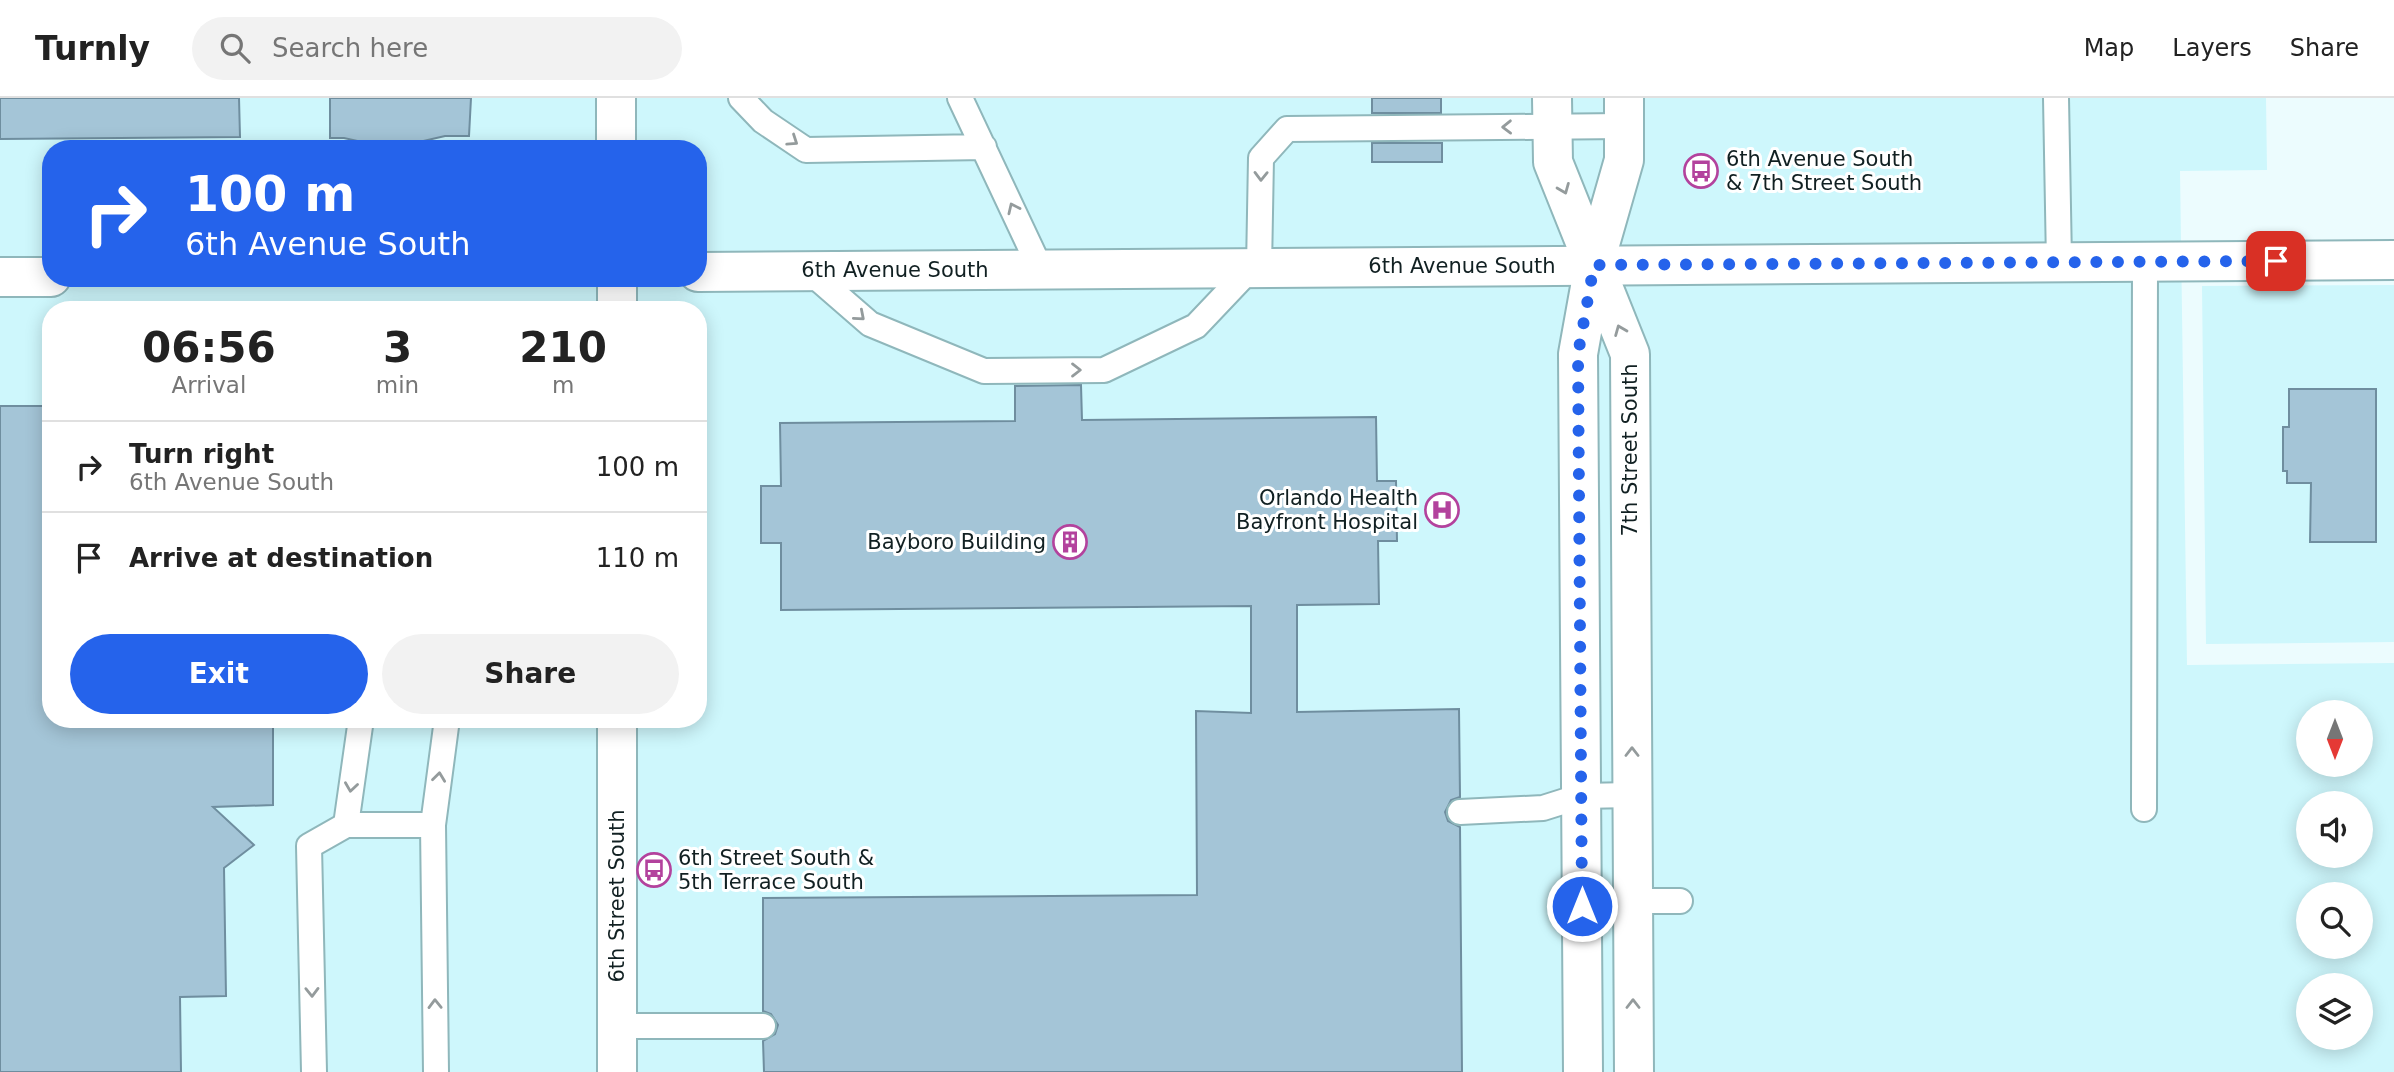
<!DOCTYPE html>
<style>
body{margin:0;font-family:"DejaVu Sans",sans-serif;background:#f2f2f2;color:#222;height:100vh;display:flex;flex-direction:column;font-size:26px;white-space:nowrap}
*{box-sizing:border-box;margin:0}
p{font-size:23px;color:#767676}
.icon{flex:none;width:38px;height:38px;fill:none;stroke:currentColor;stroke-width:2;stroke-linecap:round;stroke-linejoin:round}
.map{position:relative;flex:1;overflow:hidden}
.drawer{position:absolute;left:42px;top:203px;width:665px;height:427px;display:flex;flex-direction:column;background:#fff;border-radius:28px;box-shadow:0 4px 18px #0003}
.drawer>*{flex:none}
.hud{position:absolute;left:42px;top:42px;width:665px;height:147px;border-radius:28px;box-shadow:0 4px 18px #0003;background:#2563eb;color:#fff;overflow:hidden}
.needle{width:46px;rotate:180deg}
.fabs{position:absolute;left:2296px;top:602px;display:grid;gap:14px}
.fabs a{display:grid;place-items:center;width:77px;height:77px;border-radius:50%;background:#fff;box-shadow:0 4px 18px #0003;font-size:35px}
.pin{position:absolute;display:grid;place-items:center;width:60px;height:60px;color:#fff;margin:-30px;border-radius:14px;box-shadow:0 4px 10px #0006}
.me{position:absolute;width:77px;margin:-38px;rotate:0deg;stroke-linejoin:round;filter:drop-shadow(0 0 5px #0008)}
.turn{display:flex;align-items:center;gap:24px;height:147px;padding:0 28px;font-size:32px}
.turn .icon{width:91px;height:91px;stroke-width:2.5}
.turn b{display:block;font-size:49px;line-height:60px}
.eta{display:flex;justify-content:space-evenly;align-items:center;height:119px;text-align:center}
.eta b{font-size:42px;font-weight:600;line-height:49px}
.primary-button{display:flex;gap:14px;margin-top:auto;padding:14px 28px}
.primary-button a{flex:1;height:80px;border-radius:42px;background:#2563eb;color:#fff;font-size:28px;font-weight:600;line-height:80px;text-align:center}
.primary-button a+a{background:#f2f2f2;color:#222}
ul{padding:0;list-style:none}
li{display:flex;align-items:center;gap:21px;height:91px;padding:0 28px;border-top:2px solid #e0e0e0}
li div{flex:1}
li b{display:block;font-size:26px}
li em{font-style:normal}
header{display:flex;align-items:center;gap:42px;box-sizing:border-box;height:98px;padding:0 35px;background:#fff;border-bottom:2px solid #e0e0e0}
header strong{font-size:33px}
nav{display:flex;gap:38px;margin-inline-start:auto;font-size:24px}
.search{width:490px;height:63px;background:#f2f2f2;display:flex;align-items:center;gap:18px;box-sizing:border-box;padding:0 24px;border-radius:38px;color:#767676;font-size:26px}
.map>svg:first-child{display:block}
</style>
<header>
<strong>Turnly</strong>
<div class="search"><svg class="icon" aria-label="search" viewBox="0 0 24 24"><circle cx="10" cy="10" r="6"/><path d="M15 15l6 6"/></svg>Search here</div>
<nav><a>Map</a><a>Layers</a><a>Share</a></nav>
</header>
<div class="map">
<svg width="2394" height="974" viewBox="0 0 2394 974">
<rect width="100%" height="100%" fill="#ecfcfe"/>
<path fill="#cef7fc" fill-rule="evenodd" d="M0,0h2266l1,72 -87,1 7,494 207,-2v409h-2394zM51,51h647v129h-647zM51,212h647v409h-647zM2308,614h53v53h-53zM2308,705h53v53h-53zM2308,796h53v53h-53zM2308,887h53v53h-53z
M2394,187v357l-188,2 -4,-358z"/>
<path fill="#a4c5d7" stroke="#6f8e9f" stroke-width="2" d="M0,0h239l1,39 -240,2z
M330,0h141l-2,38h-24l-39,9 -26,1 -36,-8h-14z
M1372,0h69v15h-69z
M1372,45h70v19h-70z
M1081,287l1,35 294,-3 1,64h19l1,60h-19l1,63 -82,1v107l162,-3 1,88 -9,3 -6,12 3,9 12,6 2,245h-698l-1,-31 12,-7 3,-9 -7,-11 -8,-3v-113l434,-3 -1,-184 55,2v-107l-470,4v-67h-20v-57h20l-1,-63 235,-2v-35z
M2289,291h87v153h-66l1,-59h-24v-12h-4v-44h6z
M0,308h51v313h222v86l-60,2 41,38 -30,23 2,128 -46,1 1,75h-181z"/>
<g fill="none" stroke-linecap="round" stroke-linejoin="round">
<g stroke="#8fb7bb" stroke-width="28">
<path id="service" d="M741,0l22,23 43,29 178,-3
M960,0l81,172
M2056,0l3,164
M1259,170l2,-110 26,-29 337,-3
M809,173l61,53 114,47 120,-1 92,-44 55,-58
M2144,711l1,-547
M1460,714l83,-4 38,-12 51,-1
M346,727h87
M1633,803h47
M617,928h146
M314,974l-5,-226 37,-21 15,-106
M436,974l-3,-247 14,-106"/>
</g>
<g stroke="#8fb7bb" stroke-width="42">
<path id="minor" d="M616,0v51
M1552,0l1,64 77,192 4,718
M1583,974l-5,-718 16,-89 30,-105v-62"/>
</g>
<g stroke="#8fb7bb" stroke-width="42">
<path id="tertiary" d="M698,174l1696,-12
M0,179h51
M617,180v32
M617,621v353"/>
</g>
<use href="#service" stroke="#fff" stroke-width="24"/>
<use href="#minor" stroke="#fff" stroke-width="38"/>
<use href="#tertiary" stroke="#fff" stroke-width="38"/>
</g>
<defs><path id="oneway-chevron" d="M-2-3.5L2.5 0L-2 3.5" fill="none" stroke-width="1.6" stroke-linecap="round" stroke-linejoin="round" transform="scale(1.75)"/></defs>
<g stroke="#949b9c">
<use href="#oneway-chevron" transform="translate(1507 29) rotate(179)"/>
<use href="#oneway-chevron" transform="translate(793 43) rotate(34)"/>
<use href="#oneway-chevron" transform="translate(1261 78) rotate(91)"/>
<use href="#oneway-chevron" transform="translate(1564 91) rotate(68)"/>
<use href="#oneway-chevron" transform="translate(1013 110) rotate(-115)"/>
<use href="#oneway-chevron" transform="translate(860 218) rotate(41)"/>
<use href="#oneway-chevron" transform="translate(1620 232) rotate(-112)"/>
<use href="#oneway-chevron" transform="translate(1076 272)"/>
<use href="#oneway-chevron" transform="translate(1632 654) rotate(-90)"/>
<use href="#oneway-chevron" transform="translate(439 679) rotate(-83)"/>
<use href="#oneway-chevron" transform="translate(351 689) rotate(98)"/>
<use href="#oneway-chevron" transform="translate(312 894) rotate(89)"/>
<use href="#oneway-chevron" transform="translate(435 906) rotate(-91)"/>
<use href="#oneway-chevron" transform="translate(1633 906) rotate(-90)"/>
</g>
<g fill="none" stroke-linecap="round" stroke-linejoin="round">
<path stroke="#2563eb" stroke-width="12" stroke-dasharray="0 21.6" d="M1582,808l-4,-552 16,-89 682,-4"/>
</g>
<defs>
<g id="bus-ring" transform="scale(1.75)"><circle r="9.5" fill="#fff" stroke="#b3429d" stroke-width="1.5"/><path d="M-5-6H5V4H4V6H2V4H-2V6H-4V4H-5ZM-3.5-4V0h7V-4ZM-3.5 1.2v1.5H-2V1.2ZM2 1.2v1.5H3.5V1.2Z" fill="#b3429d"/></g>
<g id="hospital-ring" transform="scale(1.75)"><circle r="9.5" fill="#fff" stroke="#b3429d" stroke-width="1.5"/><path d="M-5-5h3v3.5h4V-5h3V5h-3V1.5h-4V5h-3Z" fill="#b3429d"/></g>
<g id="building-ring" transform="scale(1.75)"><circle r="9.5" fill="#fff" stroke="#b3429d" stroke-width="1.5"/><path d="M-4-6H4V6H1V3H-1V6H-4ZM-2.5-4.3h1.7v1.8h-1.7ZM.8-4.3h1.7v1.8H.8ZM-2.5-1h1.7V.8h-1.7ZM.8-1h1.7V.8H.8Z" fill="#b3429d"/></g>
</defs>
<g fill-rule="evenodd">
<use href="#bus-ring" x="1701" y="73"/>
<use href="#hospital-ring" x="1442" y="412"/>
<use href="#building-ring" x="1070" y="444"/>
<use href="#bus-ring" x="654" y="772"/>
</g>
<g text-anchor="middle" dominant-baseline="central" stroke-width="6" stroke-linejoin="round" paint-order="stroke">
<g font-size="21" fill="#112022" stroke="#fff" text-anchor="start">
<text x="1726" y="61">6th Avenue South<tspan x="1726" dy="24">&amp; 7th Street South</tspan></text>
<text x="1418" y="400" text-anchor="end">Orlando Health<tspan x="1418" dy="24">Bayfront Hospital</tspan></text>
<text x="1046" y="444" text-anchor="end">Bayboro Building</text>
<text x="678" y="760">6th Street South &amp;<tspan x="678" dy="24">5th Terrace South</tspan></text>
</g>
<g font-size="21" fill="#112022" stroke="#fff">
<text x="1462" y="168">6th Avenue South</text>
<text x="895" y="172">6th Avenue South</text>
<text transform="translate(1630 352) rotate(-90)">7th Street South</text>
<text transform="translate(617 798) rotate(-90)">6th Street South</text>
</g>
</g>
</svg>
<div class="fabs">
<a><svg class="needle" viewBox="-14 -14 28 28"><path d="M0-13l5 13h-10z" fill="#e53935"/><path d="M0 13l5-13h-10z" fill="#767676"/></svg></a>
<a><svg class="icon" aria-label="sound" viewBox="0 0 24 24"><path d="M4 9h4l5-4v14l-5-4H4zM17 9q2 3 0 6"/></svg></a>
<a><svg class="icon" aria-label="search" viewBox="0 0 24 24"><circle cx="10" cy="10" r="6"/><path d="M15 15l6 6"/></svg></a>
<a><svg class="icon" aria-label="layers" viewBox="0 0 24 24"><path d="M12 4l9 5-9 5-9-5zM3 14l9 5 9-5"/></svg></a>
</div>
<div class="pin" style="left:2276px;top:163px;background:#d93025"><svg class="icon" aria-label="arrive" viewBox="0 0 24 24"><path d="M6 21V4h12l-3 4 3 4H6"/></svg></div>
<svg class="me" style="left:1582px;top:808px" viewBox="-20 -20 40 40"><circle r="17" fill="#2563eb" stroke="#fff" stroke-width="3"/><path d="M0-11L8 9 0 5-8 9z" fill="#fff"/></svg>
<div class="hud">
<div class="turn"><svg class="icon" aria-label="right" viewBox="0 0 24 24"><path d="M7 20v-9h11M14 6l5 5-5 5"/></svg><div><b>100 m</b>6th Avenue South</div></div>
</div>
<section class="drawer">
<div class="eta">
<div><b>06:56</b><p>Arrival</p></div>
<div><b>3</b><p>min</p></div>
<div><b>210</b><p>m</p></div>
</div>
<ul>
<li><svg class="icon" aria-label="right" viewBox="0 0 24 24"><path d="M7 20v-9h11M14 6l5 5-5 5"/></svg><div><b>Turn right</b><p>6th Avenue South</p></div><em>100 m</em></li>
<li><svg class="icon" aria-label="arrive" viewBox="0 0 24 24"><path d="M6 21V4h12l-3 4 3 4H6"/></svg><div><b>Arrive at destination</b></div><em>110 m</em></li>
</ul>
<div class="primary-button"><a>Exit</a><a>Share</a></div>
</section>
</div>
